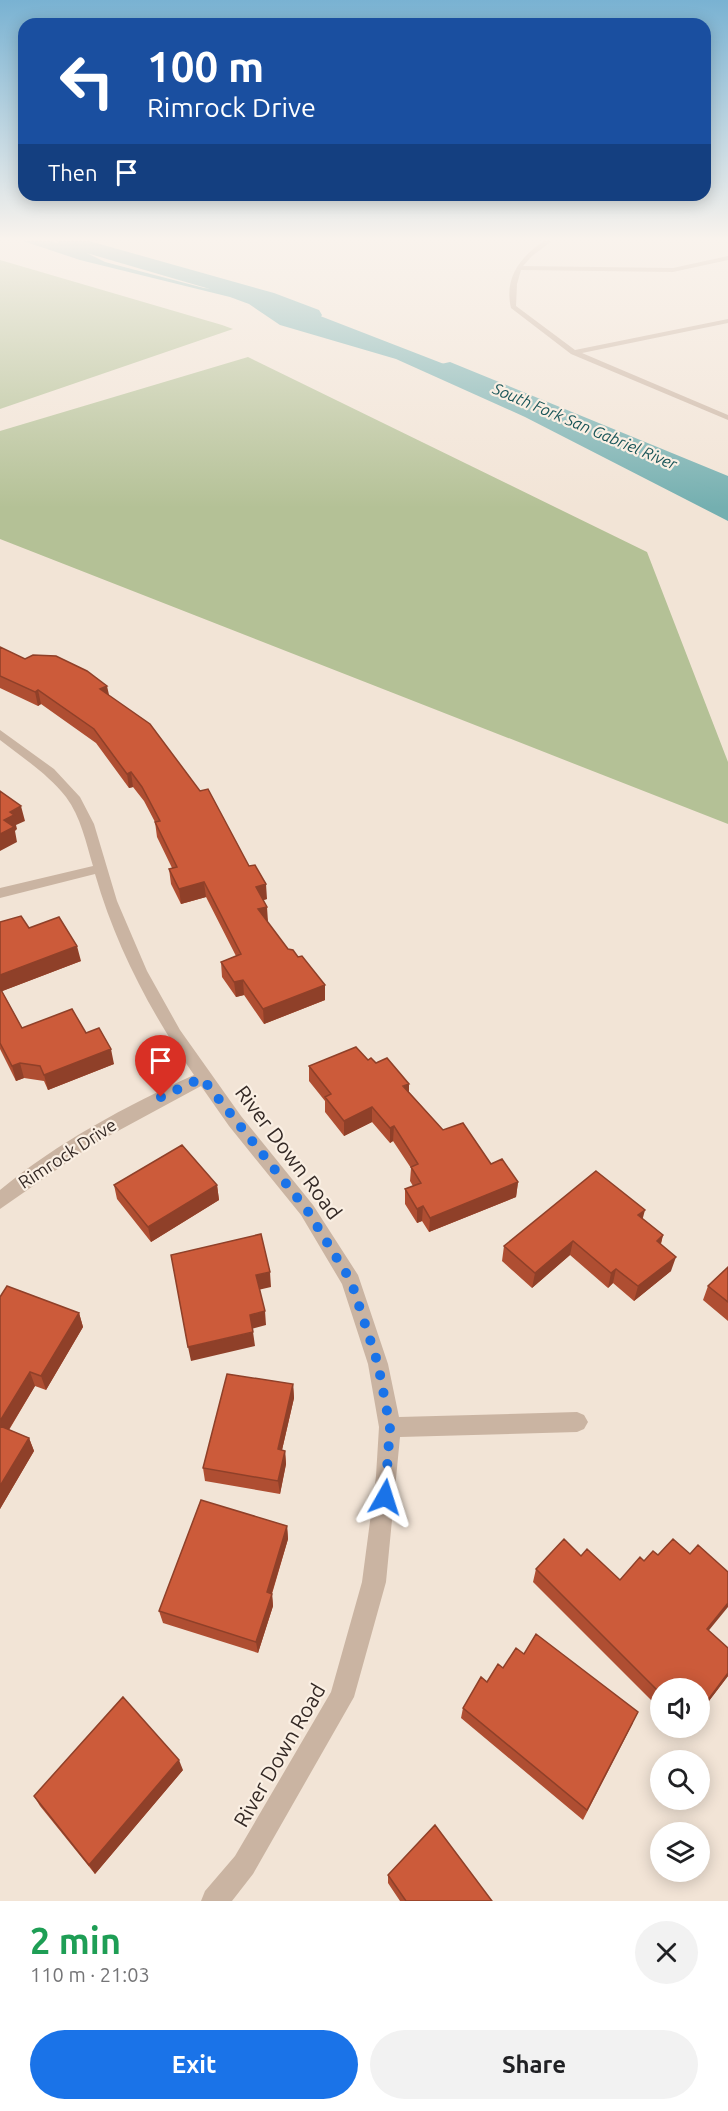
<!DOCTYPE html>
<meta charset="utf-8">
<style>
body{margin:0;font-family:Ubuntu,sans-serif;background:#f2f2f2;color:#202124;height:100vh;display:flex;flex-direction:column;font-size:22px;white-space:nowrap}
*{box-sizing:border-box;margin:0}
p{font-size:20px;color:#757577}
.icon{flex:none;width:33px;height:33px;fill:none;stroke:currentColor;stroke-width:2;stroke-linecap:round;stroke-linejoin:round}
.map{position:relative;height:1901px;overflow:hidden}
.details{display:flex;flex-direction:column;background:#fff;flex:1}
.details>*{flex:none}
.hud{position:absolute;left:18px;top:18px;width:693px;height:183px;border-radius:18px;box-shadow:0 3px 15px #0003;background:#1a4fa0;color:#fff;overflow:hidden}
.tools{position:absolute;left:650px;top:1678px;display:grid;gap:12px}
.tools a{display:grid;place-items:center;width:60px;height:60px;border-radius:50%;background:#fff;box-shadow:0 3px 15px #0003;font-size:30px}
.pin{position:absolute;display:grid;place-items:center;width:51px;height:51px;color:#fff;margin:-62px -26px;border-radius:50% 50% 50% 0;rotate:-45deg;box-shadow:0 0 6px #0007}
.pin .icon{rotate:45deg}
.me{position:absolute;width:66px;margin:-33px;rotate:6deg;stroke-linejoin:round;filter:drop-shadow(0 0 4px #0008)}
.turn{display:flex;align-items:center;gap:21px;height:126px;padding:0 30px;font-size:27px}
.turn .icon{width:78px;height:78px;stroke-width:2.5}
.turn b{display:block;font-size:42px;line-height:51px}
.then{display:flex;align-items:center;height:57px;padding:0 30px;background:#0003;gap:12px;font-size:22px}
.round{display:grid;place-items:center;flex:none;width:63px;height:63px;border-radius:32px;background:#f2f2f2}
.headline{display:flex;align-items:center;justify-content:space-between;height:102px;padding:0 30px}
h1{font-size:36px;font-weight:600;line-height:45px;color:#1e9e55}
.action{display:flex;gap:12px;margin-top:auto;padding:12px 30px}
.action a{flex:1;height:69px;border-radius:36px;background:#1a73e8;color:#fff;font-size:24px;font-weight:600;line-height:69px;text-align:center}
.action a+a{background:#f2f2f2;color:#202124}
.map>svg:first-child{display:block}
</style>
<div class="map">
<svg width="728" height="1901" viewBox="0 0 728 1901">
<rect width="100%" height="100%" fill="#f2e4d6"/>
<path fill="#b4c196" d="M0,260l222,65 11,4 -233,80z
M248,357l399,195 81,210v62l-728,-285v-108z"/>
<path fill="#74afb0" d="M23,241h28l30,9 24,12 99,26 62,7 178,69 284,125v32l-203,-104 -129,-58 -116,-34 -31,-21 -19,-7 -150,-37z"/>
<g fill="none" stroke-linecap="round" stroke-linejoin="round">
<path fill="#74afb0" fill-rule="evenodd" d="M57,241h32l185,52 45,17 3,5 -3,5h-16l-45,-17 -199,-58z
M450,362l278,114v20l-287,-122 -3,-5 3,-5z"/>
<path fill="#cab4a2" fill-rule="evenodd" d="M544,241h8l-20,15 -9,10 150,2 55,-12v4l-55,12 -152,-2 -4,14 -1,22 59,44 153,-31v4l-146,30 146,62v5l-157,-66 -60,-46c-7,-30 9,-51 33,-67z
M0,730l54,39 26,28 14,27 23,77 30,70 33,59 61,86 72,89 45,70 30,89 11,53 178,-5 7,3 4,7 -4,7 -7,3 -177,5 -14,145 -32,115 -101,177 -21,27h-31l4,-10 30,-35 96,-164 31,-110 14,-106 3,-49 -11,-63 -26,-80 -41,-69 -72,-89 -28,-40 -109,59 -92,64v-19c58,-48 126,-84 194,-115 -43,-62 -78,-128 -99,-201l-95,24v-10l93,-22c-7,-23 -12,-49 -27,-69 -18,-23 -43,-39 -66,-57z"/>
</g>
<path fill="#af4e32" d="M0,647l25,12 84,36 140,171 18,33 -4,1 5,22h-1l21,27 10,8 27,28v15l-61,24 -20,-29 -8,2 -14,-20 -1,-15 15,-6 -30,-59 -25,7 -10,-20 -2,-15 3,-1 -15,-31 -2,-15 -11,-21 -11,-14 -4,1 -33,-45 -55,-39 -3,2 -38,-18z
M0,922l29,6 52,33 -79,30 20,37 64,5 28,31 -66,26 -4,-9 -20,-3 -8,3 -16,-32z
M368,1060l8,3 33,29 34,38 75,52 -2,15 -87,35 -7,-11 -5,2 -12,-19v-15l8,-3 -3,-5 1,-13 -18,-27 -3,2 -18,-21 -28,14 -19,-24v-11l-16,-20v-15z
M114,1185h103l2,15 -68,42 -34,-43z
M643,1219l20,16 -2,9 10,27 -37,30 -21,-18 -5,5 -38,-33 -38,33 -30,-27 2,-15z
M728,1267v54l-25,-21 5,-14z
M0,1297l79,16 4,14 -37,63 -11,-4 -26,44 20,8 5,13 -34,58z
M293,1384l1,14 -12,52 3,1 1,13 -6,30 -75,-13 -2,-13z
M287,1526l1,13 -16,55 1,12 -15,47 -95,-30 -4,-12z
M581,1556l39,24 89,51 19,45 -29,38v-25h-39v20l-127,-127 3,-13z
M524,1654l109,69 -50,97 -122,-102 2,-10 24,-26 16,-14z
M678,1728h10l-4,6z
M183,1770l-88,104 -55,-68 -6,-10z
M388,1875l104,26h-92l-12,-18z"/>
<path fill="#8f4029" d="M107,686l3,13 -10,-10z
M38,690l3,14 -3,2 -3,-14z
M131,772l2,15 -4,1 -2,-14z
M21,806l4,15 -9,4 1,4 -2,2 2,11 -17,9v-17l4,-14 6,-8z
M204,882l2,15 -25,7 -2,-15z
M266,884l1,15 -10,3 -1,-15z
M267,907l1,15 -9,2 -1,-15z
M77,946l4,15 -81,31v-17z
M243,980l1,15 -8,2 -2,-15z
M325,985v15l-61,24 -1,-15z
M111,1049l3,15 -66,26 -4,-15z
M20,1063l4,15 -8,3 -4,-15z
M409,1084v15l-6,-13z
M372,1107v15l-28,14v-15z
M394,1126l-1,15 -3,2v-15z
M518,1182l-2,15 -87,35 1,-14z
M217,1185l2,15 -68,42 -3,-15z
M423,1206l-1,15 -5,2v-14z
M645,1210l-4,15 -3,-10z
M663,1235l-4,15 -2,-9z
M573,1241l-3,14 -38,33 3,-15z
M676,1257l-5,14 -37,30 4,-15z
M616,1269l-3,14 -5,5 3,-15z
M270,1272l1,15 -13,3 -2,-15z
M265,1311l1,14 -15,4 -1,-14z
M79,1313l4,14 -37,63 -5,-14z
M253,1332l2,14 -64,15 -3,-14z
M30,1372l5,14 -32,53 -3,-8v-10z
M293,1384l1,14 -15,65 -1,-14z
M29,1438l5,13 -34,58v-23z
M285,1451l1,13 -6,30 -2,-13z
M287,1526l1,13 -18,60 2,-5 1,12 -15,47 -2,-11 11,-50z
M728,1603v4l-27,33 6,-11z
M728,1673v3l-29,38v-2z
M179,1760l4,10 -88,104 -6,-9z"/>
<path fill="#cc5b3a" stroke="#8f4029" stroke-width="1.5" d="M0,647l25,12 8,-4 23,1 31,15 20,15 -7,3 50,35 50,67 8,-2 41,77 6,-1 11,19 -10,3 11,20 -9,2 30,40 5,1 5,7 4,-1 23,29 -62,24 -20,-29 -9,2 -13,-20 20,-8 -37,-72 -25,7 -10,-20 8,-2 -22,-45 5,-1 -18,-34 -11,-15 -4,2 -33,-45 -56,-39 -3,2 -35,-16z
M0,791l21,15 -11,6 4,3 -10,5 10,7 -14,7z
M21,916l8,12 30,-11 18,29 -77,29v-53z
M0,988l22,40 50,-19 14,24 13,-5 12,21 -67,26 -4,-9 -20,-3 -8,3 -12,-23z
M356,1047l12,13 3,-2 5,5 11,-5 22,26 -6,2 40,44 20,-7 28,41 11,-5 16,23 -88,36 -7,-12 -6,3 -12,-20 16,-6 -10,-16 7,-3 -24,-38 -4,2 -18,-21 -28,14 -19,-24 6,-3 -22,-28z
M182,1145l35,40 -69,42 -34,-42z
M596,1171l49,39 -7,5 25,20 -6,6 19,16 -38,29 -22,-17 -5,4 -38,-32 -38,32 -31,-27z
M261,1234l9,38 -14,3 9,36 -15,4 3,17 -65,15 -17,-92z
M728,1267v35l-20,-16z
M7,1286l72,27 -38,63 -11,-4 -30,49v-124z
M227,1374l66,10 -15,65 7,2 -7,30 -75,-13z
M0,1426l29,12 -29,48z
M201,1500l86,26 -20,66 5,2 -16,48 -97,-31z
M564,1539l17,17 6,-7 33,31 20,-23 4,4 9,-10 5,4 15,-16 17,15 8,-9 30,27v31l-21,26 21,19v25l-29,39v-23h-39v4l-124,-124z
M536,1634l102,78 -51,98 -124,-102 18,-31 6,5 11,-18 5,4 13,-20 8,6z
M123,1697l56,63 -90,105 -55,-69z
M435,1825l57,76h-86l-18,-26z"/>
<linearGradient id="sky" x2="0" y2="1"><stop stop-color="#79b2d2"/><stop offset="0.47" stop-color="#f9f3ed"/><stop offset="1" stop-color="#f9f3ed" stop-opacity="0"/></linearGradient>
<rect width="728" height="508" fill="url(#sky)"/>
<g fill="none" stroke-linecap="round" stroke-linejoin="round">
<path stroke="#1a73e8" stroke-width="10" stroke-dasharray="0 18" d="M161,1097l41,-19 105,132 44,71 27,83 12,63 -5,70"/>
</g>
<g text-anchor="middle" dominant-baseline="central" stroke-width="4.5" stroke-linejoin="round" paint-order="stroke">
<g font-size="16" font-style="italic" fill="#195558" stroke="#faefe3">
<text transform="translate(585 426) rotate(23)">South Fork San Gabriel River</text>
</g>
<g font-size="18" fill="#342925" stroke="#faefe3">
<text transform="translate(67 1153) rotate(-33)">Rimrock Drive</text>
</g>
<g font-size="21" fill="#342925" stroke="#faefe3">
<text transform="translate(289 1152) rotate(53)">River Down Road</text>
<text transform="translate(279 1755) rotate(-60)">River Down Road</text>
</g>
</g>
</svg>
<div class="tools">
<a><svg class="icon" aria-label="sound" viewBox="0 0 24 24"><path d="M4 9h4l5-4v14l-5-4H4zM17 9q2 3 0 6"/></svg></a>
<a><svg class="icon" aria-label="search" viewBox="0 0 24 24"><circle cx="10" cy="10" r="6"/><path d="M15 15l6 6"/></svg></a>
<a><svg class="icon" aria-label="layers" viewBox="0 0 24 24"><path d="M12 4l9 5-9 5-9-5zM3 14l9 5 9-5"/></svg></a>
</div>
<div class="pin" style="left:161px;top:1097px;background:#d93025"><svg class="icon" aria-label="arrive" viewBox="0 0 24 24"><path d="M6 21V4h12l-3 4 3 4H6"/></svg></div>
<svg class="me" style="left:385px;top:1497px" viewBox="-20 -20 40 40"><path d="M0-17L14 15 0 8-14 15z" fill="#1a73e8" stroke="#fff" stroke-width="4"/></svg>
<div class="hud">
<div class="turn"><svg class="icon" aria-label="left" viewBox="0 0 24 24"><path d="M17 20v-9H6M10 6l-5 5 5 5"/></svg><div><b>100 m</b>Rimrock Drive</div></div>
<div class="then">Then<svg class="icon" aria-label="arrive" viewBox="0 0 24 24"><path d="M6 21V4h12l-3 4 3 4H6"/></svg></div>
</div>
</div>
<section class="details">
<div class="headline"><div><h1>2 min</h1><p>110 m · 21:03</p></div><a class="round"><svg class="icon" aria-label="close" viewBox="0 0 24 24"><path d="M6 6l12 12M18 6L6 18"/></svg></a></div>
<div class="action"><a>Exit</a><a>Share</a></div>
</section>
